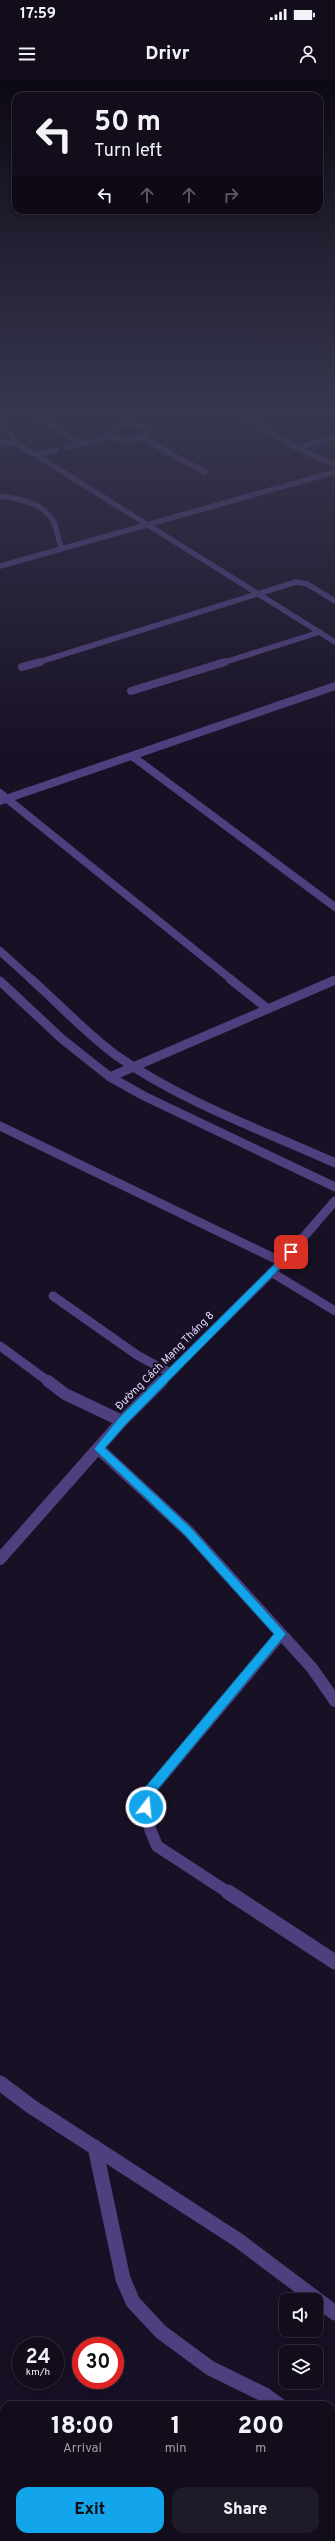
<!DOCTYPE html>
<meta charset="utf-8">
<style>
body{margin:0;font-family:Overpass,sans-serif;background:#1f1a28;color:#f1f3f6;height:100vh;display:flex;flex-direction:column;font-size:15px;white-space:nowrap}
*{box-sizing:border-box;margin:0}
p{font-size:13px;color:#9c9ba3}
.icon{flex:none;width:22px;height:22px;fill:none;stroke:currentColor;stroke-width:2;stroke-linecap:round;stroke-linejoin:round}
.map{position:relative;flex:1;overflow:hidden}
.panel{position:absolute;left:0px;top:2321px;width:335px;height:140px;display:flex;flex-direction:column;background:#120c1b;border-radius:12px 12px 0 0;box-shadow:0 2px 10px #0003,0 0 0 1px #312c3a}
.panel>*{flex:none}
.banner{position:absolute;left:12px;top:12px;width:311px;height:122px;border-radius:12px;box-shadow:0 2px 10px #0003,0 0 0 1px #312c3a;background:#120c1b;color:#f1f3f6;overflow:hidden}
.tools{position:absolute;left:279px;top:2213px;display:grid;gap:8px}
.tools a{display:grid;place-items:center;width:44px;height:44px;border-radius:8px;background:#120c1b;box-shadow:0 2px 10px #0003,0 0 0 1px #312c3a;font-size:20px}
.speed{position:absolute;left:12px;top:2257px;display:flex;gap:8px;font-size:20px;font-weight:700;text-align:center}
.speed>*{display:grid;place-content:center;width:52px;height:52px;border-radius:50%;background:#120c1b;box-shadow:0 2px 10px #0003,0 0 0 1px #312c3a;line-height:1}
.speed small{font-size:10px;font-weight:400}
.speed .limit{border:6px solid #d22;background:#fff;color:#111}
.pin{position:absolute;display:grid;place-items:center;width:34px;height:34px;color:#fff;margin:-17px;border-radius:8px;box-shadow:0 2px 6px #0006}
.me{position:absolute;width:44px;margin:-22px;rotate:16deg;stroke-linejoin:round;filter:drop-shadow(0 0 3px #0008)}
.turn{display:flex;align-items:center;gap:14px;height:84px;padding:0 16px;font-size:18px}
.turn .icon{width:52px;height:52px;stroke-width:2.5}
.turn b{display:block;font-size:28px;line-height:34px}
.lanes{display:flex;align-items:center;height:38px;padding:0 16px;background:#0003;justify-content:center;gap:20px;direction:ltr}
.lanes .off{opacity:.35}
.eta{display:flex;justify-content:space-evenly;align-items:center;height:68px;text-align:center}
.eta b{font-size:24px;font-weight:800;line-height:28px}
.button{display:flex;gap:8px;margin-top:auto;padding:8px 16px}
.button a{flex:1;height:46px;border-radius:12px;background:#12a5ec;color:#111;font-size:16px;font-weight:800;line-height:46px;text-align:center}
.button a+a{background:#1f1a28;color:#f1f3f6}
.status{display:flex;justify-content:space-between;align-items:center;height:28px;padding:0 20px;background:#120c1b;direction:ltr}
.status svg{height:11px;fill:currentColor}
header{display:flex;justify-content:space-between;align-items:center;height:52px;padding:0 16px;background:#120c1b;font-size:18px;font-weight:800}
.map>svg:first-child{display:block}
</style>
<div class="status"><b>17:59</b><svg viewBox="0 0 49 12"><path d="M0 12V9h3v3zM5 12V6h3v6zM10 12V3h3v9zM15 12V0h3v12zM26 1h20v11H26zM47 4h2v5h-2z"/></svg></div>
<header><svg class="icon" aria-label="menu" viewBox="0 0 24 24"><path d="M4 6h16M4 12h16M4 18h16"/></svg>Drivr<svg class="icon" aria-label="person" viewBox="0 0 24 24"><circle cx="12" cy="8" r="4"/><path d="M4 21q1-7 8-7t8 7"/></svg></header>
<div class="map">
<svg width="335" height="2461" viewBox="0 0 335 2461">
<rect width="100%" height="100%" fill="#181024"/>
<g fill="none" stroke-linecap="round" stroke-linejoin="round">
<path stroke="#503f7f" stroke-width="5.5" d="M29,332l54,32
M238,332l58,36 39,17
M0,344l7,4 10,16
M124,345l16,1 9,5 -2,4c-11,5 -29,8 -39,-2l5,-5z
M142,358l63,34
M0,362l17,2 19,11 299,187
M66,367l46,-10
M296,368l39,-11
M36,375l20,-5
M0,416c21,3 46,7 55,29 3,8 3,16 7,24
M0,486l335,-94
M36,583l260,-81 11,2 28,17
M222,583l98,-31"/>
<path stroke="#503f7f" stroke-width="8" d="M22,587l18,-5
M131,611l94,-29
M132,676l203,151
M0,713l232,187
M0,721l335,-115
M0,871l32,29"/>
<path stroke="#503f7f" stroke-width="9" d="M31,899c27,24 57,56 86,77 66,46 145,74 218,107
M230,899l38,30
M0,901l62,58 48,38 34,19 191,91
M110,997l225,-97
M0,1046l282,136
M271,1192l64,39
M53,1216l84,59 33,18
M0,1266l49,36
M161,1302l121,-120 53,-61"/>
<path stroke="#503f7f" stroke-width="12" d="M48,1301l17,13 57,27
M99,1369l89,82 124,137 23,33
M0,1479l122,-138 40,-40
M229,1813l-72,-47 -11,-27 1,-25 134,-160"/>
<path stroke="#503f7f" stroke-width="15" d="M228,1812l107,70
M0,2003l32,24 206,133 97,73
M95,2067l28,132 10,23 28,30 49,36 55,27 14,10
M331,2367l4,6"/>
</g>
<linearGradient id="sky" x2="0" y2="1"><stop stop-color="#0d0914"/><stop offset="0.49" stop-color="#373750"/><stop offset="1" stop-color="#373750" stop-opacity="0"/></linearGradient>
<rect width="335" height="677" fill="url(#sky)"/>
<path fill="#12a5ec" stroke="#0c6b99" d="M291,1168l4,4 -1,2 -168,170 -21,24 86,80 95,106 -134,162v11l-6,5 -6,-5 3,-17 131,-156 -90,-100 -90,-85 25,-31z"/>
<g text-anchor="middle" dominant-baseline="central" stroke-width="4" stroke-linejoin="round" paint-order="stroke">
<g font-size="11" fill="#e3d6fc" stroke="#181024">
<text transform="translate(165 1281) rotate(-45)">Đường Cách Mạng Tháng 8</text>
</g>
</g>
</svg>
<div class="tools">
<a><svg class="icon" aria-label="sound" viewBox="0 0 24 24"><path d="M4 9h4l5-4v14l-5-4H4zM17 9q2 3 0 6"/></svg></a>
<a><svg class="icon" aria-label="layers" viewBox="0 0 24 24"><path d="M12 4l9 5-9 5-9-5zM3 14l9 5 9-5"/></svg></a>
</div>
<div class="speed"><div>24<small>km/h</small></div><div class="limit">30</div></div>
<div class="pin" style="left:291px;top:1172px;background:#d93025"><svg class="icon" aria-label="arrive" viewBox="0 0 24 24"><path d="M6 21V4h12l-3 4 3 4H6"/></svg></div>
<svg class="me" style="left:146px;top:1727px" viewBox="-20 -20 40 40"><circle r="17" fill="#12a5ec" stroke="#fff" stroke-width="3"/><path d="M0-11L8 9 0 5-8 9z" fill="#fff"/></svg>
<div class="banner">
<div class="turn"><svg class="icon" aria-label="left" viewBox="0 0 24 24"><path d="M17 20v-9H6M10 6l-5 5 5 5"/></svg><div><b>50 m</b>Turn left</div></div>
<div class="lanes"><svg class="icon" aria-label="left" viewBox="0 0 24 24"><path d="M17 20v-9H6M10 6l-5 5 5 5"/></svg><svg class="icon off" aria-label="ahead" viewBox="0 0 24 24"><path d="M12 20V5M6 11l6-6 6 6"/></svg><svg class="icon off" aria-label="ahead" viewBox="0 0 24 24"><path d="M12 20V5M6 11l6-6 6 6"/></svg><svg class="icon off" aria-label="right" viewBox="0 0 24 24"><path d="M7 20v-9h11M14 6l5 5-5 5"/></svg></div>
</div>
<section class="panel">
<div class="eta">
<div><b>18:00</b><p>Arrival</p></div>
<div><b>1</b><p>min</p></div>
<div><b>200</b><p>m</p></div>
</div>
<div class="button"><a>Exit</a><a>Share</a></div>
</section>
</div>
